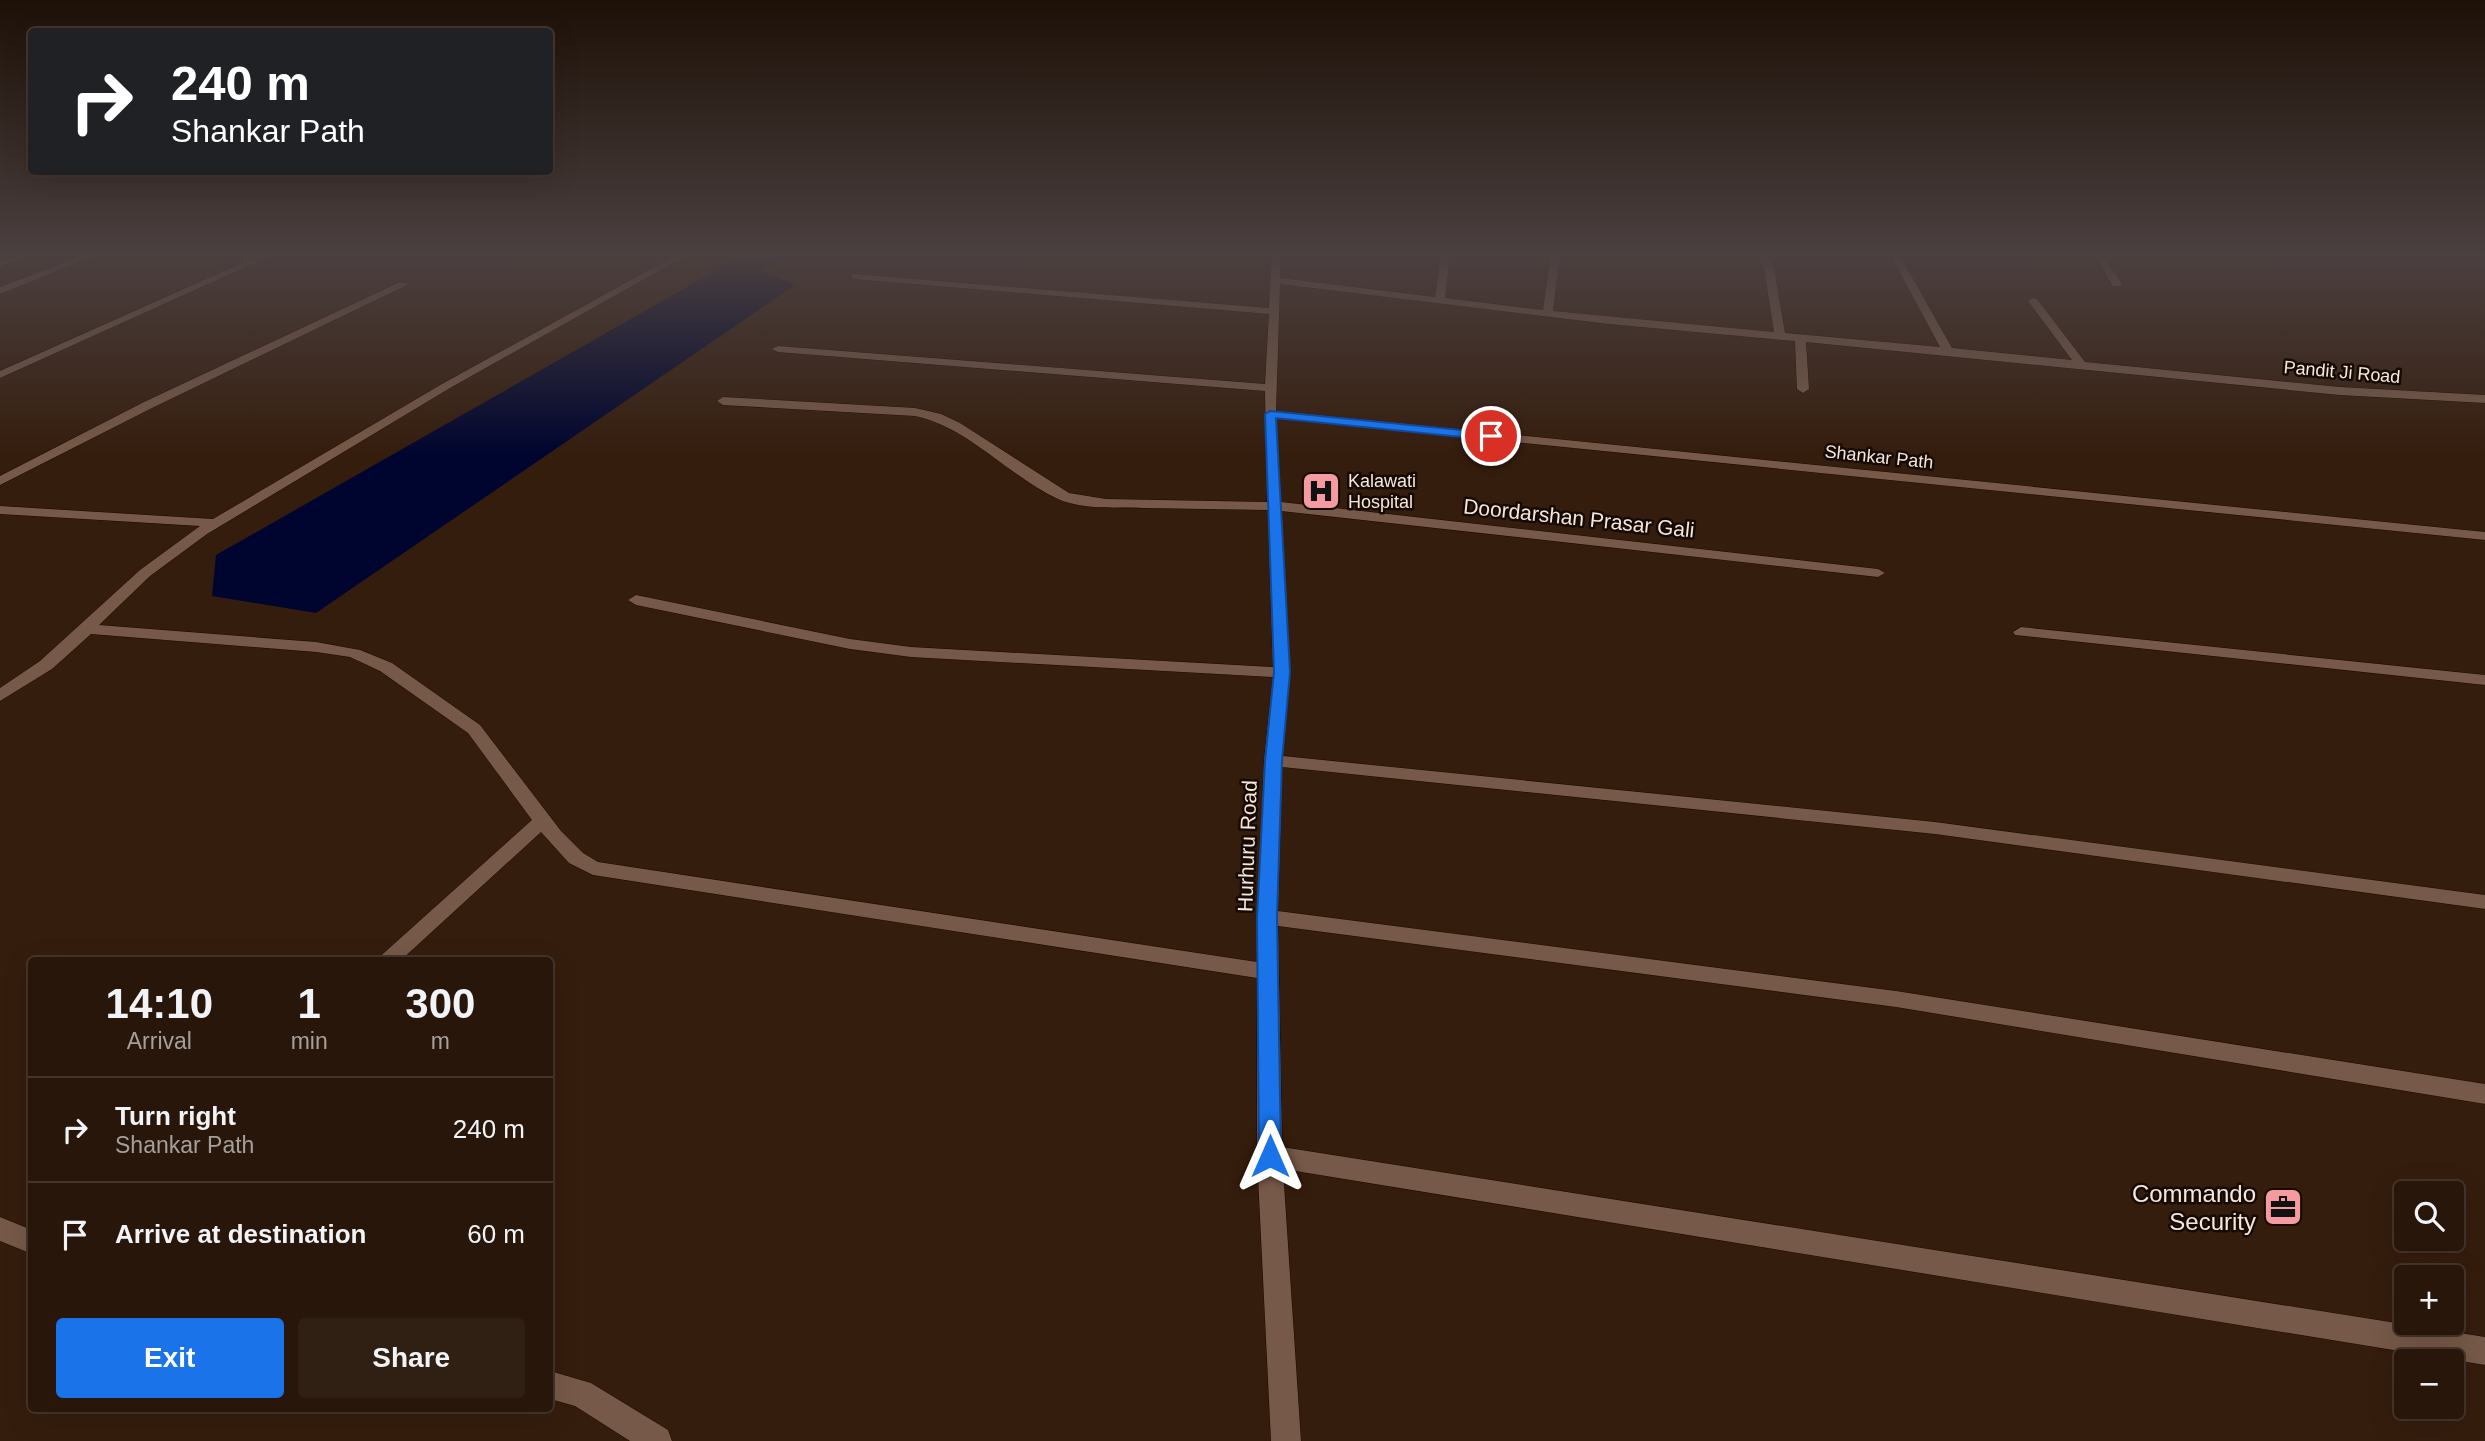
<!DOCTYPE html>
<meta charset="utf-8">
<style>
body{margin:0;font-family:Arial,sans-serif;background:#301f13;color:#f1f3f6;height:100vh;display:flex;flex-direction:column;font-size:26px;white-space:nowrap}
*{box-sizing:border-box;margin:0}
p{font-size:23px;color:#a59f9c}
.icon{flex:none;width:38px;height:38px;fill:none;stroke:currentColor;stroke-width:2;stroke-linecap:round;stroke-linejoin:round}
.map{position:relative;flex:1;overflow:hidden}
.details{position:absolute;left:28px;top:957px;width:525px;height:455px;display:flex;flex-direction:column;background:#28160a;border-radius:7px;box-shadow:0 7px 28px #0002,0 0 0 2px #44352b}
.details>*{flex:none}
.hud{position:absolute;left:28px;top:28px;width:525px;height:147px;border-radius:7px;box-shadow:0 7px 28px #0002,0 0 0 2px #44352b;background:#202124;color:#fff;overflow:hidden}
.tools{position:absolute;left:2394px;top:1181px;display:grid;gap:14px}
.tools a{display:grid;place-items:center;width:70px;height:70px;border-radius:7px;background:#28160a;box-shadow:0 7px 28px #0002,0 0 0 2px #44352b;font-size:35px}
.pin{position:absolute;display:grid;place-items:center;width:60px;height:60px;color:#fff;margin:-30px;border:4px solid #fff;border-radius:50%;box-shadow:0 2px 7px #0007}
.me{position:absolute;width:77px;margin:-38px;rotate:0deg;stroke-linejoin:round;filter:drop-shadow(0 0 5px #0008)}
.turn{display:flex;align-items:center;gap:24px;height:147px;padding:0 28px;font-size:32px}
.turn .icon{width:91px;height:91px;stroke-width:2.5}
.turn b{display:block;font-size:49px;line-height:60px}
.eta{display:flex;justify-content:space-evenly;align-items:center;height:119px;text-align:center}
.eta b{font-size:42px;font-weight:700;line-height:49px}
.cta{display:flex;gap:14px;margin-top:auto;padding:14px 28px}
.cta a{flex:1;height:80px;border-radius:7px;background:#1a73e8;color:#fff;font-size:28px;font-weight:700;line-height:80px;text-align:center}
.cta a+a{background:#301f13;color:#f1f3f6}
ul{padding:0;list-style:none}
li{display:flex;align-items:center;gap:21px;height:105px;padding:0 28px;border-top:2px solid #44352b}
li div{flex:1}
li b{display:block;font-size:26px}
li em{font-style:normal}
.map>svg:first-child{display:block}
</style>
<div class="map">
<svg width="2485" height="1441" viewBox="0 0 2485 1441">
<rect width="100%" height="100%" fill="#351d0d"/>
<path fill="#00052f" d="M745,254h55l-39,16 34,15 -479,328 -104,-17 4,-41z"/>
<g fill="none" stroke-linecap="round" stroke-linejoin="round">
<g stroke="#1b0600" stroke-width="1">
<path id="minor" d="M18,254h13l-31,13v-6z
M87,254h12l-99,40v-7z
M262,254h12l-274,124v-7z
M678,254h11l-239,134 -243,146 -57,42 -51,49 217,17 44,8 32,13 88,62 81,106 22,22 15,9 659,100 7,-201 9,-84 -362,-20 -61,-8 -214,-44 -8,-5 8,-5 214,44 61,8 362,20 -5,-157c-42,-1 -83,-1 -124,-2 -27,-1 -61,2 -86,-9 -50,-23 -88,-71 -143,-83l-192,-11 -6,-4 6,-4 192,11 26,6 19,9 109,70 37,6 161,3 -2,-111 -487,-39 -6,-3 6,-3 487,38 4,-70 -414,-35 -3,-1v-4l417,34 3,-54h9l-1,24 155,19 6,-43h9l-5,44 98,12 8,-56h9l-7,57 221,21 -10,-64 -7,-14h9l8,14 11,65 155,14 -50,-93h9l53,94 120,12 -44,-59 5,-3 4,1 48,63 255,25 145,8v8l-145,-8 -534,-53 3,47 -6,4 -6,-4 -2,-48 -186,-17 -329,-40 -4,127 1209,121v8l-1209,-122 5,84 597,67 7,4 -7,4 -597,-66 9,161 -7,84 652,66 550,73v14l-550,-75 -653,-67 -4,144 618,80 589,93v20l-589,-97 -618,-81 4,221 1203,190v28l-1202,-196 18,272h-30l-14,-285v-178l-664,-103 -24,-12 -28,-31 -141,129h-25l157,-141 -64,-87 -88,-62 -30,-14 -34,-5 -225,-18 -39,35 -52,32v-13l40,-27 100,-91 60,-44 -200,-12v-8l213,13 229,-135z
M2094,254h8l20,30 -1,2h-8z
M400,282l9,2 -257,124 -152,77v-9l144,-74z
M2021,627l464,48v10l-470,-50 -2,-3z
M0,1217l32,13v24l-32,-13z
M550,1371l41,12 77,47 4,11h-42l-55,-35 -25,-7z"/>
</g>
<use href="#minor" fill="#765948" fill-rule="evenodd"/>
</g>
<linearGradient id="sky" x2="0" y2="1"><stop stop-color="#1d1007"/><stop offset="0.56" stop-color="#4b4040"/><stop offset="1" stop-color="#4b4040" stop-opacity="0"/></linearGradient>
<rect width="2485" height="455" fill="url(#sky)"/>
<path fill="#1a73e8" stroke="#114b97" stroke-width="2" d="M1270,411l221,22 6,3 -6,4 -215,-22 14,254 -8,89 -5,156 4,239 -3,6 -8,3 -8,-3 -3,-6 -2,-239 8,-156 9,-89 -9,-258z"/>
<defs>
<g id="hospital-square" transform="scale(2.0125)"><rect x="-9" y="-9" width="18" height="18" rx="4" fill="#f49aa0" stroke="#150a04"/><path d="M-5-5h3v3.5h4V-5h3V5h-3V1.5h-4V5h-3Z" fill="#111"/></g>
<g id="office-square" transform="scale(2.0125)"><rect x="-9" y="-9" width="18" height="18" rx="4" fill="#f49aa0" stroke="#150a04"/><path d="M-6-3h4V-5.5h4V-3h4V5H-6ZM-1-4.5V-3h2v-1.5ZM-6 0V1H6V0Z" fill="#111"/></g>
</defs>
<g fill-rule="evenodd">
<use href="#hospital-square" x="1321" y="491"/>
<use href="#office-square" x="2283" y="1207"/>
</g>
<g text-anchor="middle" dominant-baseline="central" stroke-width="5" stroke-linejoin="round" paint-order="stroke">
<g font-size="18" fill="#f7e6dc" stroke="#150a04">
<text transform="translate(2342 372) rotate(5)">Pandit Ji Road</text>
<text transform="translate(1879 457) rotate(6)">Shankar Path</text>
</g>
<g font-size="18" fill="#f7e6dc" stroke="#150a04" text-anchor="start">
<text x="1348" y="481">Kalawati<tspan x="1348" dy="21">Hospital</tspan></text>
</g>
<g font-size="21" fill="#f7e6dc" stroke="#150a04">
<text transform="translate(1579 518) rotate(6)">Doordarshan Prasar Gali</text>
<text transform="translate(1247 846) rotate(-88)">Hurhuru Road</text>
</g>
<g font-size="24" fill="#f7e6dc" stroke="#150a04" text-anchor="end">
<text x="2256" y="1193">Commando<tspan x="2256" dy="28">Security</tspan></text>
</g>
</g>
</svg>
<div class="tools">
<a><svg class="icon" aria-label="search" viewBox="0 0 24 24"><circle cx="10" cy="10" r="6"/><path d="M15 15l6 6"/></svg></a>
<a>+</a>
<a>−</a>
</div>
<div class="pin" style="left:1491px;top:436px;background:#d93025"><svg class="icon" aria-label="arrive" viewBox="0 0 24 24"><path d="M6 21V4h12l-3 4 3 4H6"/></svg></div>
<svg class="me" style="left:1270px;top:1156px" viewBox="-20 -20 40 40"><path d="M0-17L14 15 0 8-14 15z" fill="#1a73e8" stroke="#fff" stroke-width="4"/></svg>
<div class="hud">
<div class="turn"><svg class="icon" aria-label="right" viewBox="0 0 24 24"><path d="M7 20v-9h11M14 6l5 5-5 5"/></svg><div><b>240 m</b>Shankar Path</div></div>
</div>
<section class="details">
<div class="eta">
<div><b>14:10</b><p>Arrival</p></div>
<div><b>1</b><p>min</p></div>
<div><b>300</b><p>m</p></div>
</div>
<ul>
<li><svg class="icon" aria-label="right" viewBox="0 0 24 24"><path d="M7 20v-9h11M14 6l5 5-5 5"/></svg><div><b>Turn right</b><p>Shankar Path</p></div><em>240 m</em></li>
<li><svg class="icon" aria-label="arrive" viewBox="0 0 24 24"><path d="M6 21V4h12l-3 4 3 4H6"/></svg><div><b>Arrive at destination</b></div><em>60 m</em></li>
</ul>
<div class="cta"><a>Exit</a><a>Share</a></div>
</section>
</div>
